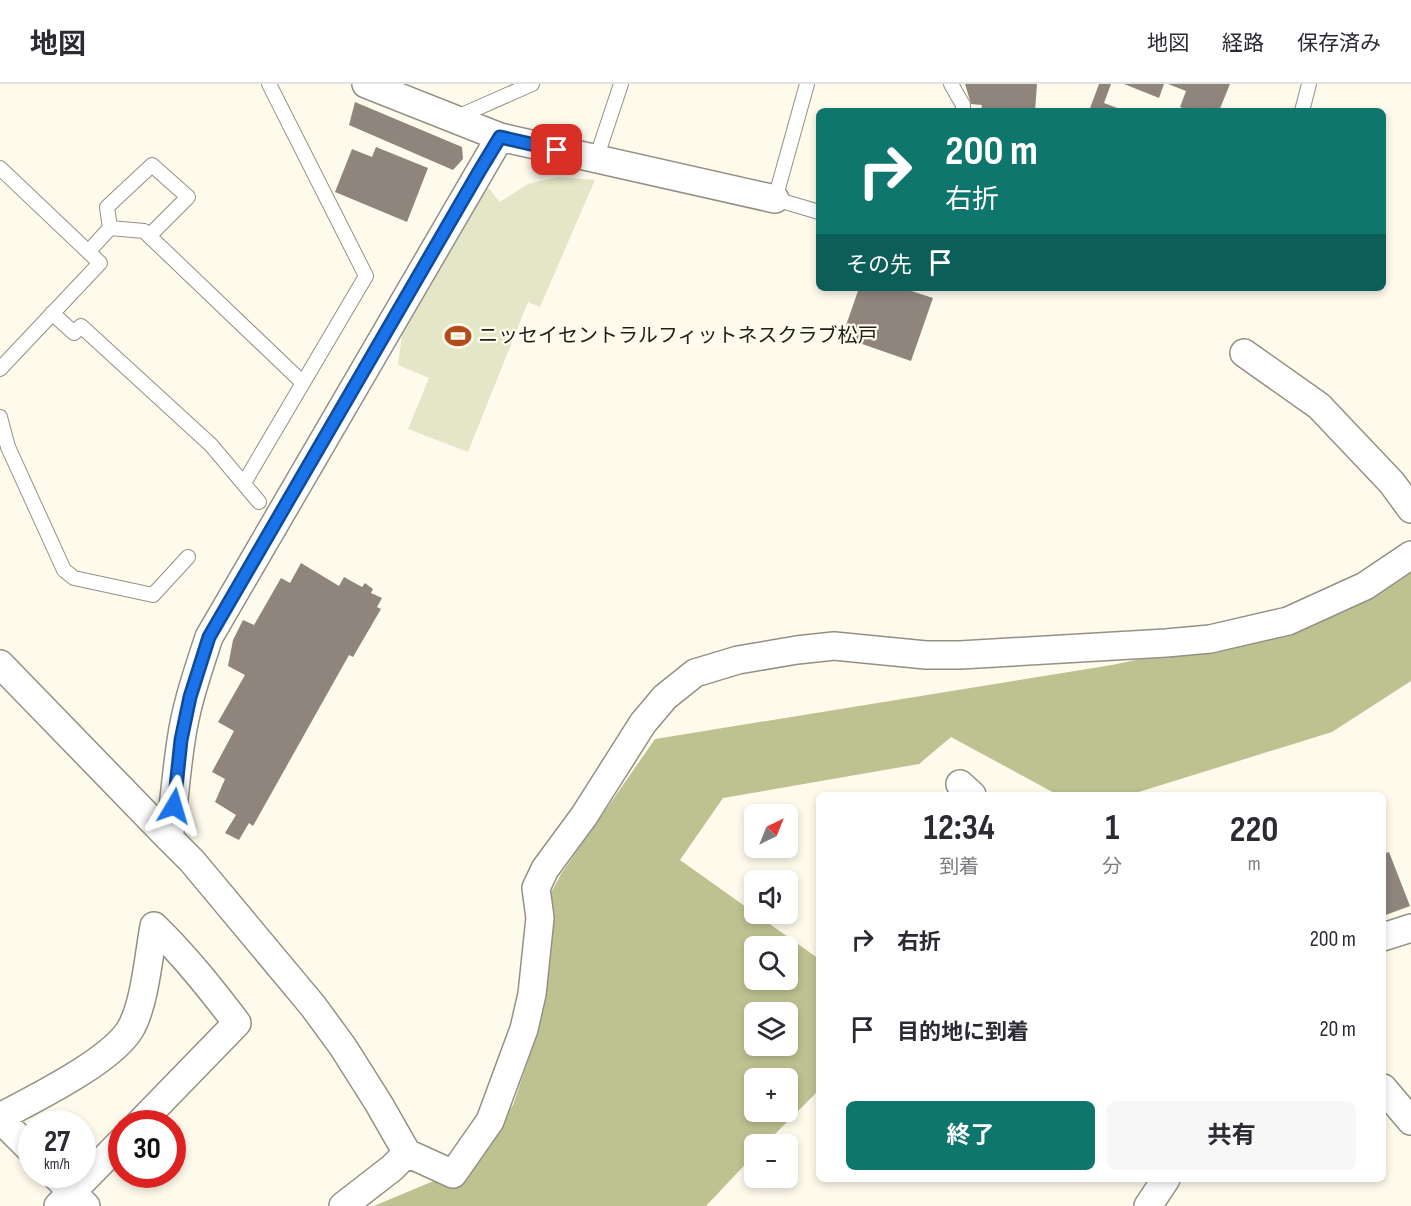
<!DOCTYPE html>
<html lang="ja">
<meta charset="utf-8">
<style>
body{margin:0;font-family:"Sofia Sans Condensed","Noto Sans JP",sans-serif;background:#f7f7f7;color:#2b2b33;height:100vh;display:flex;flex-direction:column;font-size:22px;white-space:nowrap}
*{box-sizing:border-box;margin:0}
p{font-size:20px;color:#7c7c81}
.icon{flex:none;width:33px;height:33px;fill:none;stroke:currentColor;stroke-width:2;stroke-linecap:round;stroke-linejoin:round}
.map{position:relative;flex:1;overflow:hidden}
.sheet{position:absolute;left:816px;top:708px;width:570px;height:390px;display:flex;flex-direction:column;background:#fff;border-radius:9px;box-shadow:0 3px 9px #0003}
.sheet>*{flex:none}
.hud{position:absolute;left:816px;top:24px;width:570px;height:183px;border-radius:9px;box-shadow:0 3px 9px #0003;background:#0f766e;color:#fff;overflow:hidden}
.needle{width:39px;rotate:43deg}
.buttons{position:absolute;left:744px;top:720px;display:grid;gap:12px}
.buttons a{display:grid;place-items:center;width:54px;height:54px;border-radius:9px;background:#fff;box-shadow:0 3px 9px #0003;font-size:30px}
.speed{position:absolute;left:18px;top:1026px;display:flex;gap:12px;font-size:30px;font-weight:700;text-align:center}
.speed>*{display:grid;place-content:center;width:78px;height:78px;border-radius:50%;background:#fff;box-shadow:0 3px 9px #0003;line-height:1}
.speed small{font-size:15px;font-weight:400}
.speed .limit{border:9px solid #d22;background:#fff;color:#111}
.pin{position:absolute;display:grid;place-items:center;width:51px;height:51px;color:#fff;margin:-26px;border-radius:12px;box-shadow:0 3px 9px #0006}
.me{position:absolute;width:66px;margin:-33px;rotate:7deg;stroke-linejoin:round;filter:drop-shadow(0 0 4px #0008)}
.turn{display:flex;align-items:center;gap:21px;height:126px;padding:0 30px;font-size:27px}
.turn .icon{width:78px;height:78px;stroke-width:2.5}
.turn b{display:block;font-size:42px;line-height:51px}
.then{display:flex;align-items:center;height:57px;padding:0 30px;background:#0003;gap:12px;font-size:22px}
.eta{display:flex;justify-content:space-evenly;align-items:center;height:102px;text-align:center}
.eta b{font-size:36px;font-weight:700;line-height:42px}
.primary-button{display:flex;gap:12px;margin-top:auto;padding:12px 30px}
.primary-button a{flex:1;height:69px;border-radius:9px;background:#0f766e;color:#fff;font-size:24px;font-weight:700;line-height:69px;text-align:center}
.primary-button a+a{background:#f7f7f7;color:#2b2b33}
ul{padding:0;list-style:none}
li{display:flex;align-items:center;gap:18px;height:90px;padding:0 30px}
li div{flex:1}
li b{display:block;font-size:22px}
li em{font-style:normal}
header{display:flex;align-items:center;gap:36px;box-sizing:border-box;height:84px;padding:0 30px;background:#fff;border-bottom:2px solid #e1e1e2}
header strong{font-size:28px}
nav{display:flex;gap:33px;margin-inline-start:auto;font-size:21px}
.map>svg:first-child{display:block}
</style>
<header>
<strong>地図</strong>
<nav><a>地図</a><a>経路</a><a>保存済み</a></nav>
</header>
<div class="map">
<svg width="1411" height="1122" viewBox="0 0 1411 1122">
<rect width="100%" height="100%" fill="#fefaec"/>
<path fill="#e4e7c7" d="M559,93l36,3 -55,127 -12,-5 -60,150 -60,-23 21,-51 -31,-13 9,-67 80,-112 13,16 28,-18z"/>
<path fill="#bec291" fill-rule="evenodd" d="M1411,485v112l-79,51 -203,63h-71l-107,-58 -32,27 -196,34 -43,62 139,99v131l-54,54h-11v11l-48,51h-332l100,-42 39,-59 27,-80 6,-123 15,-28 94,-135 457,-74 185,-39zM754,862h34v34h-34zM754,928h34v34h-34zM754,994h34v34h-34z"/>
<path fill="#90857d" d="M965,0h72l-2,27h-54l1,-6 -11,-1z
M1099,0h12l-7,19 21,8h-36z
M1124,0h40l-5,14z
M1168,0h62l-11,27h-29l-10,-4 6,-16z
M355,18l107,45 1,12 -10,11 -104,-45z
M376,63l52,21 -21,54 -72,-30 17,-43 20,8z
M859,204h43l31,10 -22,63 -69,-24z
M301,479l38,23 5,-9 18,10 3,-4 8,6 -2,4 11,5 -5,9 4,2 -28,48 -4,-2 -96,171 -4,-3 -10,17 -14,-7 11,-18 -21,-13 10,-23 -13,-7 22,-41 -16,-9 27,-47 -17,-9 5,-26 10,-20 11,5 27,-47 9,5z
M1389,768l21,54 -27,10v-62z"/>
<g fill="none" stroke-linecap="round" stroke-linejoin="round">
<g stroke="#949084" stroke-width="16">
<path id="lane" d="M807,0l-32,115 44,13
M951,0l12,21v6
M1302,27l7,-27
M455,34l77,-34
M596,75l25,-75
M0,84l100,95 -100,106
M110,144l-3,-21 45,-42 36,32 -39,39
M89,167l21,-23 34,3 159,152
M52,229l22,20 7,-7 130,119 48,57
M0,333l8,30 56,123 10,8 79,17 35,-38
M244,399l122,-207 -97,-192"/>
</g>
<g stroke="#949084" stroke-width="30">
<path id="street" d="M366,0l134,53 275,62
M1244,269l75,53 73,77 19,26
M0,580l169,174
M960,700l12,11
M1383,853l28,-9
M1383,1004l28,33
M0,1033c34,-18 116,-58 132,-91 13,-25 17,-72 22,-100
M0,1035l32,32
M139,1040l98,-101c-26,-34 -52,-67 -83,-97
M407,1069l46,21 37,-53 34,-92 8,-35 8,-76 -4,-30 9,-19 39,-53 59,-93 22,-26 30,-24 43,-13 59,-10 37,-4 92,9h34l206,-12 44,-4 78,-18 77,-35 46,-31
M54,1090l32,32
M58,1122l64,-65
M343,1122l49,-38 15,-15 -28,-49 -36,-57 -30,-41 -121,-145 -23,-23c5,-32 7,-65 12,-97 5,-36 17,-70 28,-104l291,-500
M1148,1122l18,-27"/>
</g>
<use href="#lane" stroke="#fff" stroke-width="14"/>
<use href="#street" stroke="#fff" stroke-width="27"/>
</g>
<g fill="none" stroke-linecap="round" stroke-linejoin="round">
<g stroke="#114b97" stroke-width="15">
<path id="route" d="M174,722l7,-66 9,-43 19,-60 271,-467 20,-33 57,13"/>
</g>
<use href="#route" stroke="#1a73e8" stroke-width="10"/>
</g>
<defs>
<g id="stadium-bare" transform="scale(2.07)"><path d="M0-5a6.5 5 0 1 0 0 10a6.5 5 0 1 0 0-10ZM-3.5-1.8h7v3.6h-7Z" fill="#b14c1d" stroke="#fefaec" stroke-width="2.5" paint-order="stroke"/></g>
</defs>
<g fill-rule="evenodd">
<use href="#stadium-bare" x="458" y="252"/>
</g>
<g text-anchor="middle" dominant-baseline="central" stroke-width="4.5" stroke-linejoin="round" paint-order="stroke">
<g font-size="20" fill="#1f1d19" stroke="#fefaec" text-anchor="start">
<text x="478" y="252">ニッセイセントラルフィットネスクラブ松戸</text>
</g>
</g>
</svg>
<div class="buttons">
<a><svg class="needle" viewBox="-14 -14 28 28"><path d="M0-13l5 13h-10z" fill="#e53935"/><path d="M0 13l5-13h-10z" fill="#7c7c81"/></svg></a>
<a><svg class="icon" aria-label="sound" viewBox="0 0 24 24"><path d="M4 9h4l5-4v14l-5-4H4zM17 9q2 3 0 6"/></svg></a>
<a><svg class="icon" aria-label="search" viewBox="0 0 24 24"><circle cx="10" cy="10" r="6"/><path d="M15 15l6 6"/></svg></a>
<a><svg class="icon" aria-label="layers" viewBox="0 0 24 24"><path d="M12 4l9 5-9 5-9-5zM3 14l9 5 9-5"/></svg></a>
<a>+</a>
<a>−</a>
</div>
<div class="speed"><div>27<small>km/h</small></div><div class="limit">30</div></div>
<div class="pin" style="left:557px;top:66px;background:#d93025"><svg class="icon" aria-label="arrive" viewBox="0 0 24 24"><path d="M6 21V4h12l-3 4 3 4H6"/></svg></div>
<svg class="me" style="left:174px;top:722px" viewBox="-20 -20 40 40"><path d="M0-17L14 15 0 8-14 15z" fill="#1a73e8" stroke="#fff" stroke-width="4"/></svg>
<div class="hud">
<div class="turn"><svg class="icon" aria-label="right" viewBox="0 0 24 24"><path d="M7 20v-9h11M14 6l5 5-5 5"/></svg><div><b>200 m</b>右折</div></div>
<div class="then">その先<svg class="icon" aria-label="arrive" viewBox="0 0 24 24"><path d="M6 21V4h12l-3 4 3 4H6"/></svg></div>
</div>
<section class="sheet">
<div class="eta">
<div><b>12:34</b><p>到着</p></div>
<div><b>1</b><p>分</p></div>
<div><b>220</b><p>m</p></div>
</div>
<ul>
<li><svg class="icon" aria-label="right" viewBox="0 0 24 24"><path d="M7 20v-9h11M14 6l5 5-5 5"/></svg><div><b>右折</b></div><em>200 m</em></li>
<li><svg class="icon" aria-label="arrive" viewBox="0 0 24 24"><path d="M6 21V4h12l-3 4 3 4H6"/></svg><div><b>目的地に到着</b></div><em>20 m</em></li>
</ul>
<div class="primary-button"><a>終了</a><a>共有</a></div>
</section>
</div>
